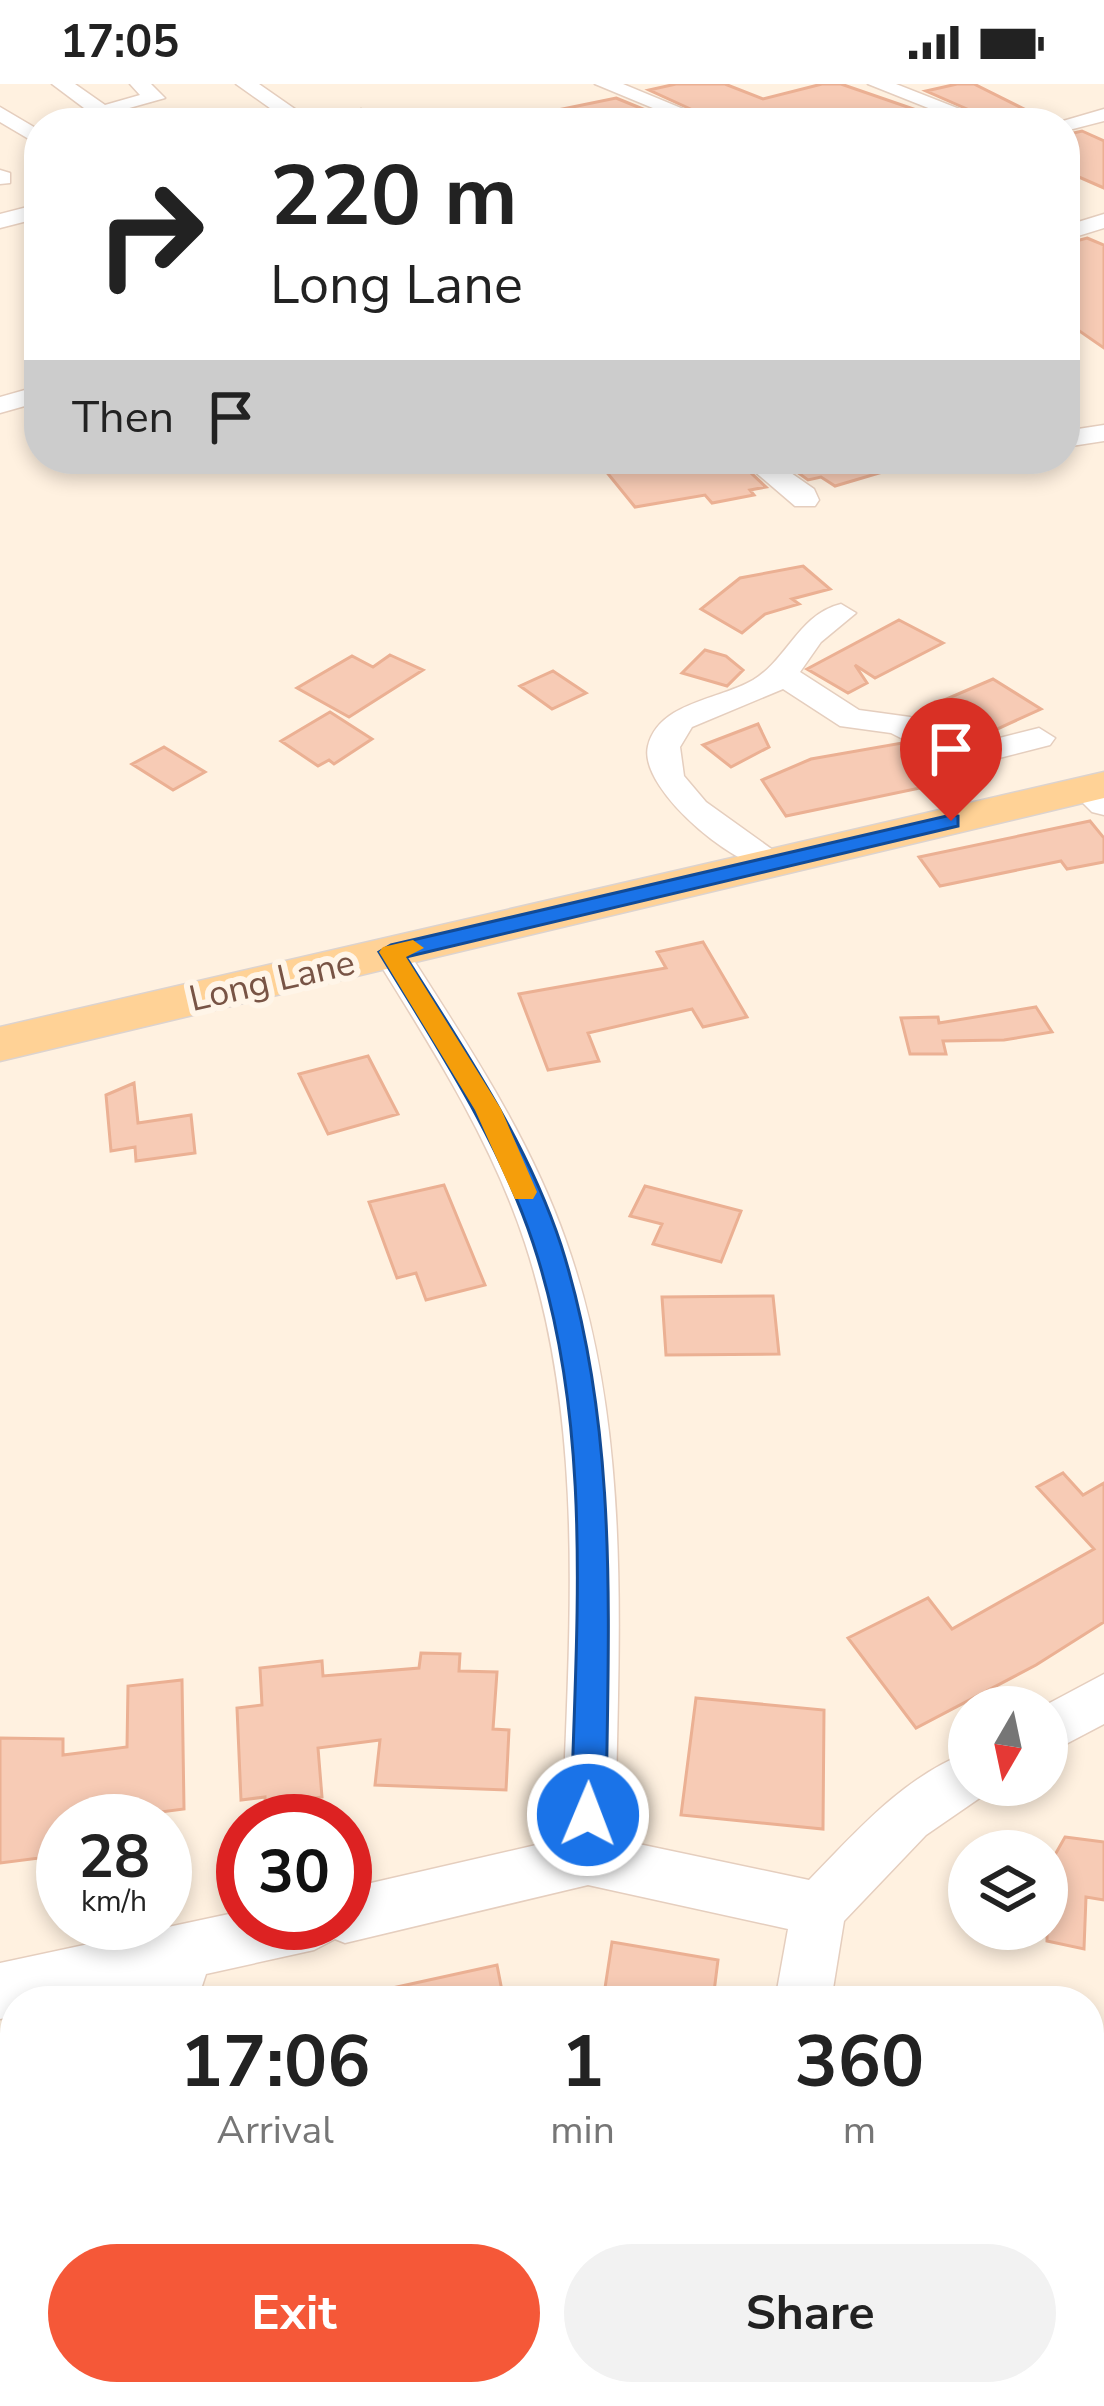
<!DOCTYPE html>
<style>
body{margin:0;font-family:"Nunito Sans",sans-serif;background:#f2f2f2;color:#222;height:100vh;display:flex;flex-direction:column;font-size:45px;white-space:nowrap}
*{box-sizing:border-box;margin:0}
p{font-size:39px;color:#767676}
.icon{flex:none;width:66px;height:66px;fill:none;stroke:currentColor;stroke-width:2;stroke-linecap:round;stroke-linejoin:round}
.map{position:relative;flex:1;overflow:hidden}
.panel{position:absolute;left:0px;top:1902px;width:1104px;height:420px;display:flex;flex-direction:column;background:#fff;border-radius:48px 48px 0 0;box-shadow:0 6px 18px #0003}
.panel>*{flex:none}
.banner{position:absolute;left:24px;top:24px;width:1056px;height:366px;border-radius:48px;box-shadow:0 6px 18px #0003;background:#fff;color:#222;overflow:hidden}
.needle{width:78px;rotate:189deg}
.controls{position:absolute;left:948px;top:1602px;display:grid;gap:24px}
.controls a{display:grid;place-items:center;width:120px;height:120px;border-radius:50%;background:#fff;box-shadow:0 6px 18px #0003;font-size:60px}
.speed{position:absolute;left:36px;top:1710px;display:flex;gap:24px;font-size:60px;font-weight:700;text-align:center}
.speed>*{display:grid;place-content:center;width:156px;height:156px;border-radius:50%;background:#fff;box-shadow:0 6px 18px #0003;line-height:1}
.speed small{font-size:30px;font-weight:400}
.speed .limit{border:18px solid #d22;background:#fff;color:#111}
.pin{position:absolute;display:grid;place-items:center;width:102px;height:102px;color:#fff;margin:-123px -51px;border-radius:50% 50% 50% 0;rotate:-45deg;box-shadow:0 0 12px #0007}
.pin .icon{rotate:45deg}
.me{position:absolute;width:132px;margin:-66px;rotate:1deg;stroke-linejoin:round;filter:drop-shadow(0 0 9px #0008)}
.turn{display:flex;align-items:center;gap:42px;height:252px;padding:0 48px;font-size:54px}
.turn .icon{width:156px;height:156px;stroke-width:2.5}
.turn b{display:block;font-size:84px;line-height:102px}
.then{display:flex;align-items:center;height:114px;padding:0 48px;background:#0003;gap:24px;font-size:45px}
.eta{display:flex;justify-content:space-evenly;align-items:center;height:204px;text-align:center}
.eta b{font-size:72px;font-weight:700;line-height:84px}
.primary-button{display:flex;gap:24px;margin-top:auto;padding:24px 48px}
.primary-button a{flex:1;height:138px;border-radius:72px;background:#f55838;color:#fff;font-size:48px;font-weight:700;line-height:138px;text-align:center}
.primary-button a+a{background:#f2f2f2;color:#222}
.status{display:flex;justify-content:space-between;align-items:center;height:84px;padding:0 60px;background:#fff;direction:ltr}
.status svg{height:33px;fill:currentColor}
.map>svg:first-child{display:block}
</style>
<div class="status"><b>17:05</b><svg viewBox="0 0 49 12"><path d="M0 12V9h3v3zM5 12V6h3v6zM10 12V3h3v9zM15 12V0h3v12zM26 1h20v11H26zM47 4h2v5h-2z"/></svg></div>
<div class="map">
<svg width="1104" height="2322" viewBox="0 0 1104 2322">
<rect width="100%" height="100%" fill="#fff1e0"/>
<path fill="#f7cbb5" stroke="#ebb093" stroke-width="3" d="M676,0h49l38,15 59,-15h19l113,39h-233l-72,-33z
M957,0h17l78,39h-53l-73,-32z
M616,14l61,25h-122l-2,-12z
M1082,47l22,10v47l-39,-17v-36z
M1087,154l17,7v103l-39,-27v-77z
M596,375h140l30,28 -16,3 4,5 -42,8 -7,-8 -70,12z
M779,375h123l1,7 -68,20 -14,-9 -13,3z
M803,482l27,23 -38,10 7,5 -34,10 -23,19 -41,-24 39,-31z
M899,536l44,23 -68,35 -20,-13 12,18 -19,10 -41,-24z
M705,566l21,6 17,14 -16,16 -45,-13z
M390,571l33,15 -74,47 -52,-29 55,-32 21,11z
M553,587l33,22 -34,16 -32,-23z
M993,595l48,30 -70,32 -48,-32z
M330,628l42,27 -38,25 -5,-4 -11,6 -37,-25z
M758,640l11,23 -38,20 -28,-22z
M902,659l13,7 24,34 -153,32 -24,-36 49,-21z
M164,663l41,25 -32,18 -41,-26z
M1090,737l14,17v24l-37,7 -6,-8 -121,25 -21,-29z
M703,858l44,75 -44,10 -11,-18 -104,24 11,28 -51,9 -29,-76 147,-26 -9,-16z
M1036,923l16,25 -48,8 -61,1 3,13h-36l-9,-36 37,-1 1,6z
M368,972l30,58 -70,20 -29,-60z
M134,999l4,40 53,-8 4,38 -59,8 -1,-14 -24,4 -5,-56z
M444,1101l41,100 -59,15 -10,-27 -19,5 -28,-76z
M645,1102l96,25 -20,51 -68,-18 9,-20 -32,-8z
M773,1212l6,58 -113,1 -4,-58z
M1063,1389l20,22 21,-12v139l-68,43 -120,63 -68,-90 80,-40 24,31 142,-80 -57,-62z
M421,1569l39,1 -1,17 38,1 -4,57 16,1 -3,60 -131,-5 5,-45 -62,8 4,49 -26,4 1,20h-31l-1,-24 -24,3 -4,-92 25,-3 -2,-37 62,-7 1,15 96,-8z
M182,1596l2,129 -39,5v7h-82v34l-63,8v-125l63,1v16l64,-8 1,-61z
M696,1614l128,12 -1,119 -142,-14z
M1065,1753l39,5v58l-18,-3 -2,52 -37,-8v-72z
M612,1858l106,18 -4,32 -18,-4 -2,13h-91z
M497,1881l7,36h-114l-2,-12z"/>
<g fill="none" stroke-linecap="round" stroke-linejoin="round">
<g stroke="#e5cebe" stroke-width="3">
<path id="minor" d="M52,0h23l30,21 35,-10 -10,-11h21l14,14 -50,14 12,11h-23z
M236,0h23l56,39h-24z
M595,0h28l94,39h-28z
M868,0h28l99,39h-29z
M0,23l39,23v15l-39,-23z
M361,25l10,6 -3,4 -34,4z
M1104,25v12l-39,10v-8h-9z
M0,86l10,3v10l-10,1z
M39,120v14l-39,10v-14z
M1104,130v14l-39,12v-14z
M39,302v16l-39,11v-16z
M1104,341v16l-39,6v-16z
M740,375h31l43,30 5,11 -4,6h-20z
M841,520l15,9 -35,29 -21,30 59,38 51,7 54,30 75,-19 16,10 -5,7 -90,23 -69,-35 -51,-7 -57,-37 -91,38 -12,20 4,29 22,26 85,61 -5,8c-38,9 -149,-80 -138,-125 11,-44 71,-46 105,-66 34,-20 46,-66 88,-76z
M1086,695l18,8v28l-12,-3 -23,-23z
M391,857l13,4c60,94 125,190 162,296 68,191 52,399 49,598l194,41c48,-49 94,-103 160,-128v33h22l-4,8 -61,42 -82,86 -13,80h-56l13,-72 -200,-44 -243,58 -10,-4 -21,11 -108,24 -9,27h-56l4,-14 -63,14h-67v15l-15,3v-56l243,-52v12h102v-34l217,-50c6,-198 26,-404 -37,-596 -34,-104 -95,-198 -152,-290l5,-8z
M1104,1590v50l-57,30v-47h-5z
M1089,2225l15,4v64l-15,-4z
M16,2307h64l-5,15h-64z
M709,2307h64l-2,15h-64z"/>
</g>
<g stroke="#dcd3cf" stroke-width="3">
<path id="major" d="M1104,688v26l-1104,263v-34z"/>
</g>
<use href="#minor" fill="#fff" fill-rule="evenodd"/>
<use href="#major" fill="#ffd296" fill-rule="evenodd"/>
</g>
<path fill="#1a73e8" stroke="#114b97" stroke-width="3" d="M951,731l7,1v10l-552,131c57,91 121,184 155,288 59,185 47,379 45,570l-6,11 -12,5 -12,-5 -5,-11c5,-190 23,-389 -38,-572 -35,-105 -97,-197 -154,-291l12,-7z"/>
<path fill="#f59e0b" d="M413,856l11,8 -18,9 95,152 36,83 -4,7h-18l-40,-89 -96,-158 4,-5z"/>
<g text-anchor="middle" dominant-baseline="central" stroke-width="12" stroke-linejoin="round" paint-order="stroke">
<g font-size="36" fill="#785445" stroke="#fff5e8">
<text transform="translate(272 897) rotate(-13)">Long Lane</text>
</g>
</g>
</svg>
<div class="controls">
<a><svg class="needle" viewBox="-14 -14 28 28"><path d="M0-13l5 13h-10z" fill="#e53935"/><path d="M0 13l5-13h-10z" fill="#767676"/></svg></a>
<a><svg class="icon" aria-label="layers" viewBox="0 0 24 24"><path d="M12 4l9 5-9 5-9-5zM3 14l9 5 9-5"/></svg></a>
</div>
<div class="speed"><div>28<small>km/h</small></div><div class="limit">30</div></div>
<div class="pin" style="left:951px;top:737px;background:#d93025"><svg class="icon" aria-label="arrive" viewBox="0 0 24 24"><path d="M6 21V4h12l-3 4 3 4H6"/></svg></div>
<svg class="me" style="left:588px;top:1731px" viewBox="-20 -20 40 40"><circle r="17" fill="#1a73e8" stroke="#fff" stroke-width="3"/><path d="M0-11L8 9 0 5-8 9z" fill="#fff"/></svg>
<div class="banner">
<div class="turn"><svg class="icon" aria-label="right" viewBox="0 0 24 24"><path d="M7 20v-9h11M14 6l5 5-5 5"/></svg><div><b>220 m</b>Long Lane</div></div>
<div class="then">Then<svg class="icon" aria-label="arrive" viewBox="0 0 24 24"><path d="M6 21V4h12l-3 4 3 4H6"/></svg></div>
</div>
<section class="panel">
<div class="eta">
<div><b>17:06</b><p>Arrival</p></div>
<div><b>1</b><p>min</p></div>
<div><b>360</b><p>m</p></div>
</div>
<div class="primary-button"><a>Exit</a><a>Share</a></div>
</section>
</div>
